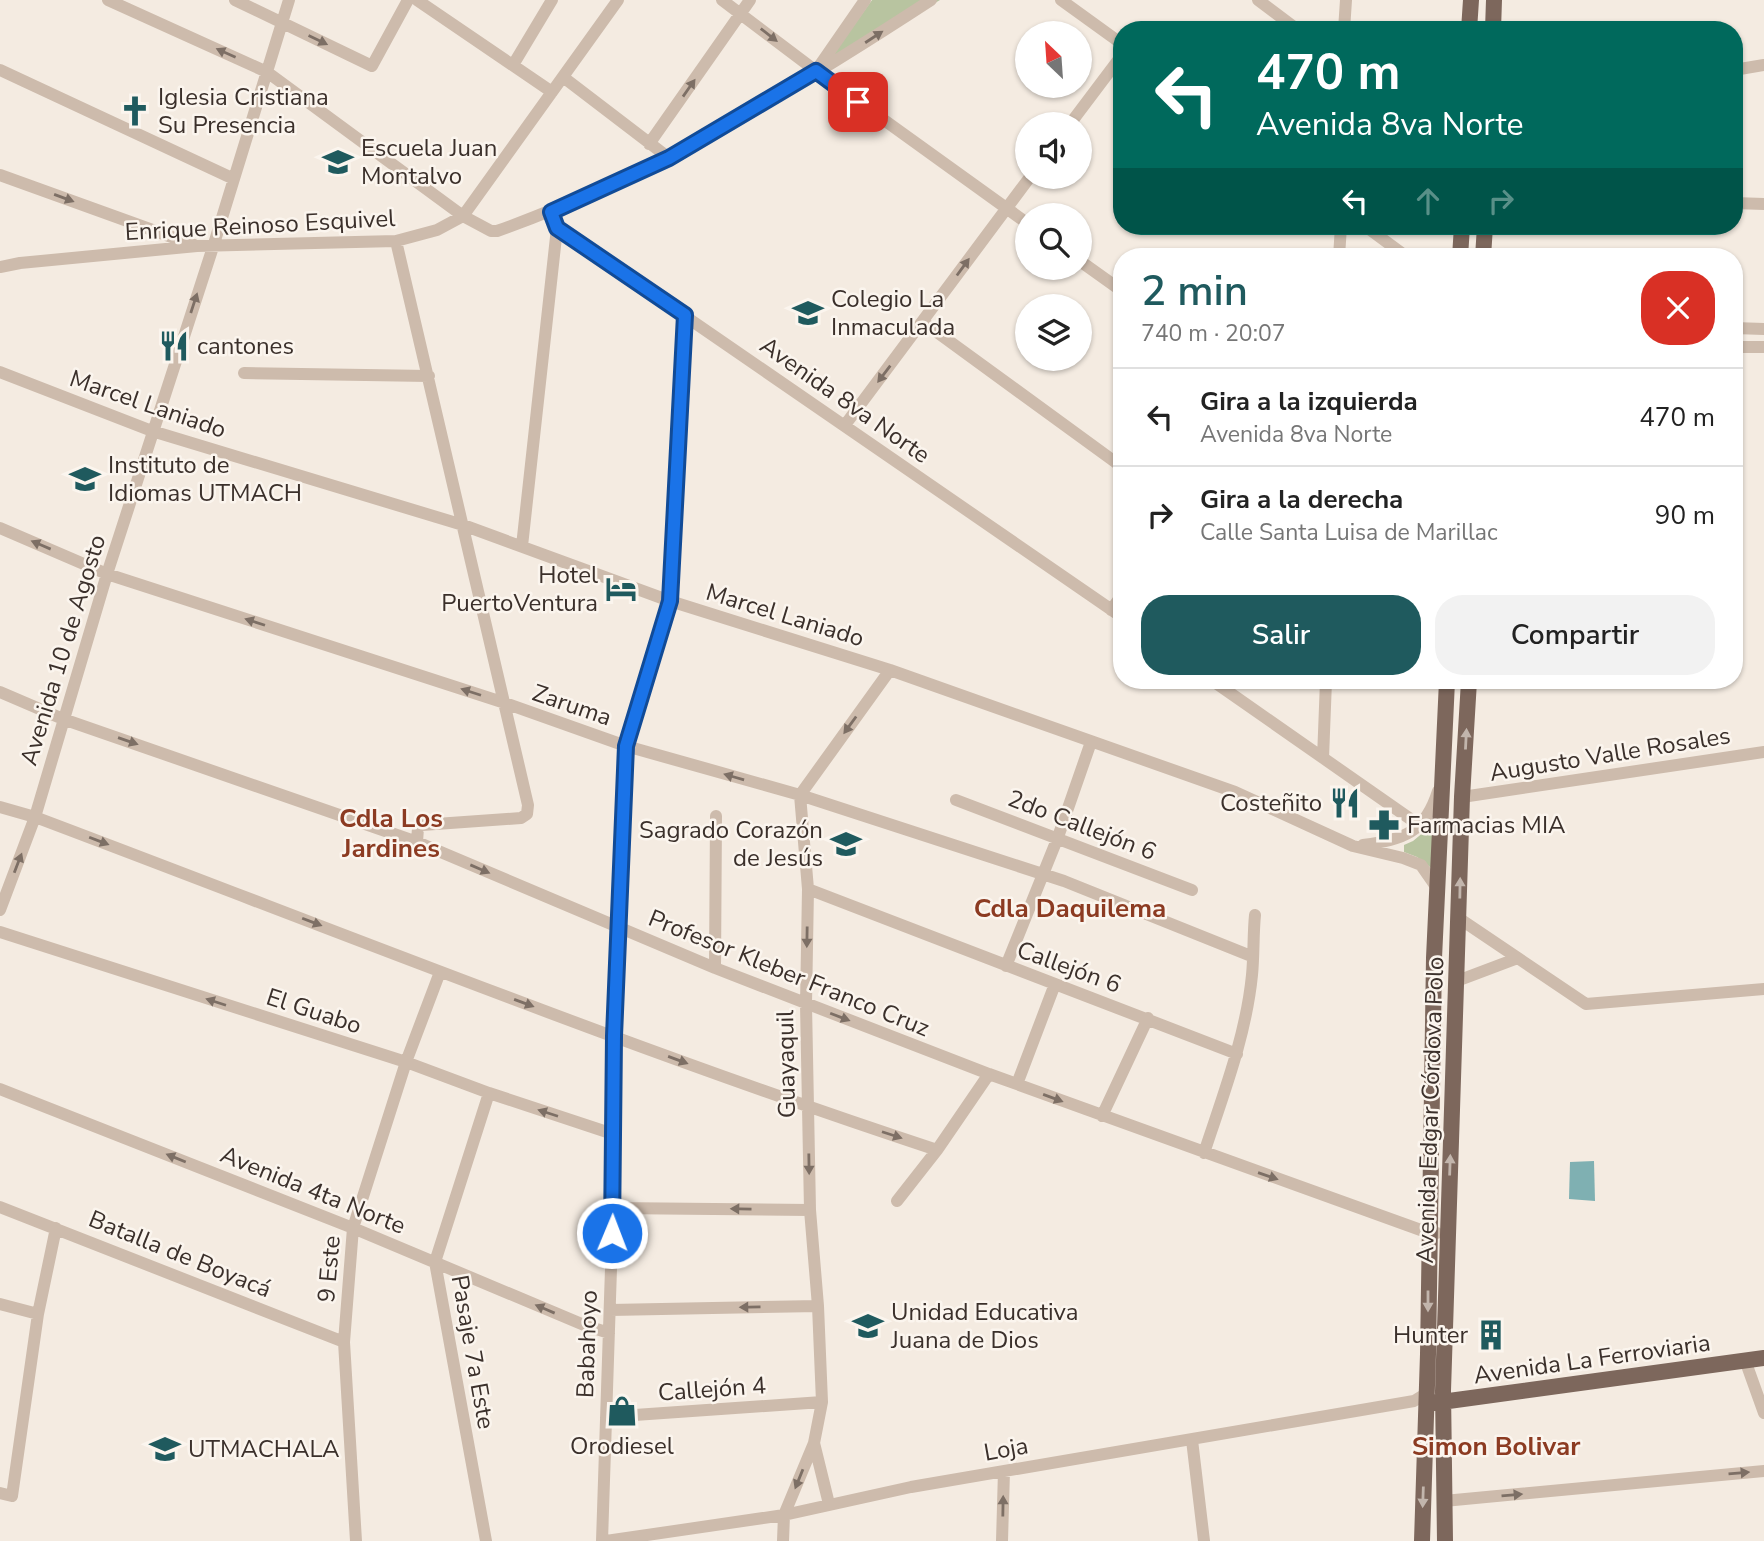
<!DOCTYPE html>
<html lang="es">
<meta charset="utf-8">
<style>
body{margin:0;font-family:"Nunito Sans",sans-serif;background:#f2f2f2;color:#222;height:100vh;display:flex;flex-direction:column;font-size:26px;white-space:nowrap}
*{box-sizing:border-box;margin:0}
p{font-size:23px;color:#767676}
.icon{flex:none;width:38px;height:38px;fill:none;stroke:currentColor;stroke-width:2;stroke-linecap:round;stroke-linejoin:round}
.map{position:relative;flex:1;overflow:hidden}
.side{position:absolute;left:1113px;top:248px;width:630px;height:441px;display:flex;flex-direction:column;background:#fff;border-radius:28px;box-shadow:0 2px 5px #0004}
.side>*{flex:none}
.top-card{position:absolute;left:1113px;top:21px;width:630px;height:214px;border-radius:28px;box-shadow:0 2px 5px #0004;background:#00695c;color:#fff;overflow:hidden}
.needle{width:46px;rotate:335deg}
.fabs{position:absolute;left:1015px;top:21px;display:grid;gap:14px}
.fabs a{display:grid;place-items:center;width:77px;height:77px;border-radius:50%;background:#fff;box-shadow:0 2px 5px #0004;font-size:35px}
.pin{position:absolute;display:grid;place-items:center;width:60px;height:60px;color:#fff;margin:-30px;border-radius:14px;box-shadow:0 4px 10px #0006}
.me{position:absolute;width:77px;margin:-38px;rotate:1deg;stroke-linejoin:round;filter:drop-shadow(0 0 5px #0008)}
.turn{display:flex;align-items:center;gap:24px;height:147px;padding:0 28px;font-size:32px}
.turn .icon{width:91px;height:91px;stroke-width:2.5}
.turn b{display:block;font-size:49px;line-height:60px}
.lanes{display:flex;align-items:center;height:66px;padding:0 28px;background:#0003;justify-content:center;gap:35px;direction:ltr}
.lanes .off{opacity:.35}
.round{display:grid;place-items:center;flex:none;width:74px;height:74px;border-radius:28px;background:#f2f2f2}
.overview{display:flex;align-items:center;justify-content:space-between;height:119px;padding:0 28px}
h1{font-size:42px;font-weight:600;line-height:52px;color:#1f5a5e}
.cta{display:flex;gap:14px;margin-top:auto;padding:14px 28px}
.cta a{flex:1;height:80px;border-radius:28px;background:#1f5a5e;color:#fff;font-size:28px;font-weight:600;line-height:80px;text-align:center}
.cta a+a{background:#f2f2f2;color:#222}
ul{padding:0;list-style:none}
li{display:flex;align-items:center;gap:21px;height:98px;padding:0 28px;border-top:2px solid #e0e0e0}
li div{flex:1}
li b{display:block;font-size:26px}
li em{font-style:normal}
.map>svg:first-child{display:block}
</style>
<div class="map">
<svg width="1764" height="1541" viewBox="0 0 1764 1541">
<rect width="100%" height="100%" fill="#f4ebe1"/>
<path fill="#b8c4a0" d="M872,0h68l-118,70z
M1436,822l-1,49 -18,-14 -13,-5v-7l9,-4z"/>
<path fill="#7fb0b2" d="M1594,1161l1,40 -26,-2 1,-37z"/>
<g fill="none" stroke-linecap="round" stroke-linejoin="round">
<path stroke="#cdbbac" stroke-width="12" d="M108,0l159,72 196,144 28,15h6c155,-55 296,-141 434,-231
M235,0l137,66 36,-66
M417,0l135,92
M722,0l94,71 211,152
M1061,0l61,44
M1258,0l40,30
M1344,30l2,-30
M513,65l39,-65
M818,68l47,-68
M0,70l234,109
M1734,70l30,-5
M563,77l106,81
M1070,124l52,-69
M649,144l101,-144
M0,175l194,70
M1734,203l30,1
M551,212l6,16 565,389
M1365,226l42,31
M396,241l132,564 -1,9 -6,4 -99,7 -4,3 -1,14
M1339,257l2,-31
M1080,261l42,30
M0,267l20,-4 177,-17 199,-5 41,-11 26,-14 155,-216
M923,322l199,145
M1734,328l30,1
M1734,347h30
M0,372l152,59 311,94 207,76 220,69 345,122 118,54 50,12 18,7 16,23
M244,373l185,3
M845,425l185,-248
M0,528l107,46 398,129 121,43 174,49 264,86 187,75
M522,546l35,-318
M1111,610l11,-15
M1213,681l206,144
M0,692l63,27 354,123 298,126 274,106 440,159h8
M1323,758l3,-77
M1462,797l302,-45
M956,800l236,90
M0,807l35,10c300,113 598,233 902,333
M1363,845c41,-6 62,-12 75,-54
M808,889l429,165
M0,910l35,-93 72,-243 106,-327 76,-247
M1460,919l126,85 178,-15
M0,932l406,130 83,31 124,41
M1006,966l52,-129 33,-95
M715,968l1,-152
M1457,981l61,-23
M1017,1084l38,-100
M0,1089l353,139 231,97 25,8
M1102,1116l46,-98
M1204,1153c19,-58 42,-117 48,-178 2,-20 1,-40 3,-60
M897,1201l40,-51 52,-76
M0,1207l344,135
M613,1208l197,2
M0,1304l38,10
M610,1310l208,-4
M1745,1360l19,53
M606,1417l216,-15
M1192,1440l12,101
M0,1493l12,3 26,-182 18,-86
M1444,1501l320,-30
M829,1504l-15,-61 8,-41 -4,-96 -8,-96 -4,-206 2,-115 -8,-94 90,-125
M356,1541l-12,-199 9,-114 53,-166 34,-90
M486,1541l-51,-279 54,-169
M602,1541l11,-333 1,-172 12,-290 44,-145 15,-286
M606,1541l178,-26 127,-28 503,-86 13,-8
M783,1541l1,-26 30,-72
M1002,1541l2,-70"/>
<path stroke="#7d675c" stroke-width="16" d="M1469,30l2,-30
M1493,30l1,-30
M1460,257l2,-31
M1483,257l2,-31
M1434,1403l330,-45
M1422,1541l6,-187 6,-396 13,-277
M1445,1541l-2,-150 19,-594 7,-116"/>
</g>
<defs><path id="oneway-solid" d="M-6-.8H1V-3.2L6.5 0L1 3.2V.8H-6Z" transform="scale(1.75)"/></defs>
<g fill="#7d6f65">
<use href="#oneway-solid" transform="translate(769 35) rotate(38)"/>
<use href="#oneway-solid" transform="translate(874 37) rotate(-33)"/>
<use href="#oneway-solid" transform="translate(318 40) rotate(26)"/>
<use href="#oneway-solid" transform="translate(226 53) rotate(-156)"/>
<use href="#oneway-solid" transform="translate(689 88) rotate(-55)"/>
<use href="#oneway-solid" transform="translate(64 198) rotate(20)"/>
<use href="#oneway-solid" transform="translate(963 267) rotate(-54)"/>
<use href="#oneway-solid" transform="translate(194 303) rotate(-72)"/>
<use href="#oneway-solid" transform="translate(884 374) rotate(127)"/>
<use href="#oneway-solid" transform="translate(41 545) rotate(-157)"/>
<use href="#oneway-solid" transform="translate(255 622) rotate(-162)"/>
<use href="#oneway-solid" transform="translate(471 692) rotate(-162)"/>
<use href="#oneway-solid" transform="translate(850 725) rotate(126)"/>
<use href="#oneway-solid" transform="translate(128 741) rotate(19)"/>
<use href="#oneway-solid" transform="translate(734 777) rotate(-164)"/>
<use href="#oneway-solid" transform="translate(99 841) rotate(21)"/>
<use href="#oneway-solid" transform="translate(18 863) rotate(-69)"/>
<use href="#oneway-solid" transform="translate(480 869) rotate(23)"/>
<use href="#oneway-solid" transform="translate(312 922) rotate(21)"/>
<use href="#oneway-solid" transform="translate(807 937) rotate(91)"/>
<use href="#oneway-solid" transform="translate(216 1002) rotate(-162)"/>
<use href="#oneway-solid" transform="translate(524 1003) rotate(20)"/>
<use href="#oneway-solid" transform="translate(840 1017) rotate(21)"/>
<use href="#oneway-solid" transform="translate(678 1060) rotate(20)"/>
<use href="#oneway-solid" transform="translate(1053 1098) rotate(20)"/>
<use href="#oneway-solid" transform="translate(548 1113) rotate(-162)"/>
<use href="#oneway-solid" transform="translate(892 1135) rotate(18)"/>
<use href="#oneway-solid" transform="translate(176 1158) rotate(-158)"/>
<use href="#oneway-solid" transform="translate(809 1164) rotate(89)"/>
<use href="#oneway-solid" transform="translate(1268 1176) rotate(19)"/>
<use href="#oneway-solid" transform="translate(741 1209) rotate(-179)"/>
<use href="#oneway-solid" transform="translate(750 1307) rotate(179)"/>
<use href="#oneway-solid" transform="translate(545 1309) rotate(-157)"/>
<use href="#oneway-solid" transform="translate(1739 1473) rotate(-5)"/>
<use href="#oneway-solid" transform="translate(799 1479) rotate(112)"/>
<use href="#oneway-solid" transform="translate(1512 1495) rotate(-5)"/>
<use href="#oneway-solid" transform="translate(1003 1506) rotate(-89)"/>
</g>
<g fill="#c2b5ac">
<use href="#oneway-solid" transform="translate(1466 739) rotate(-87)"/>
<use href="#oneway-solid" transform="translate(1460 888) rotate(-89)"/>
<use href="#oneway-solid" transform="translate(1450 1165) rotate(-88)"/>
<use href="#oneway-solid" transform="translate(1428 1301) rotate(90)"/>
<use href="#oneway-solid" transform="translate(1423 1497) rotate(92)"/>
</g>
<g fill="none" stroke-linecap="round" stroke-linejoin="round">
<g stroke="#114b97" stroke-width="18">
<path id="route" d="M612,1233l2,-197 12,-290 44,-145 15,-286 -128,-87 -6,-16 118,-54 147,-87 42,31"/>
</g>
<use href="#route" stroke="#1a73e8" stroke-width="12"/>
</g>
<defs>
<g id="church-bare" transform="scale(2.415)"><path d="M-1.2-6h2.4v3.5h3.3v2.4h-3.3V6h-2.4V-.1h-3.3v-2.4h3.3Z" fill="#1f5a5e" stroke="#fbf5ee" stroke-width="2.5" paint-order="stroke"/></g>
<g id="school-bare" transform="scale(2.415)"><path d="M0-5L7-2L0 1L-7-2ZM-4 1L0 2.5L4 1V4Q0 6-4 4Z" fill="#1f5a5e" stroke="#fbf5ee" stroke-width="2.5" paint-order="stroke"/></g>
<g id="restaurant-bare" transform="scale(2.415)"><path d="M-5-6h1v4h1v-4h1v4h1v-4h1v5L-1.5 .5V6h-2V.5L-5-1ZM5-6V6H3V1.5H1.5Q1.5-4 5-6Z" fill="#1f5a5e" stroke="#fbf5ee" stroke-width="2.5" paint-order="stroke"/></g>
<g id="hotel-bare" transform="scale(2.415)"><path d="M-6-4.5h1.5V1H6V5H4.5V3h-9V5H-6ZM-4 0a1.8 1.8 0 1 1 3.6 0ZM.5 0V-2.5h3Q6-2.5 6 0Z" fill="#1f5a5e" stroke="#fbf5ee" stroke-width="2.5" paint-order="stroke"/></g>
<g id="pharmacy-bare" transform="scale(2.415)"><path d="M-2-6h4v4h4v4h-4v4h-4v-4h-4v-4h4Z" fill="#1f5a5e" stroke="#fbf5ee" stroke-width="2.5" paint-order="stroke"/></g>
<g id="building-bare" transform="scale(2.415)"><path d="M-4-6H4V6H1V3H-1V6H-4ZM-2.5-4.3h1.7v1.8h-1.7ZM.8-4.3h1.7v1.8H.8ZM-2.5-1h1.7V.8h-1.7ZM.8-1h1.7V.8H.8Z" fill="#1f5a5e" stroke="#fbf5ee" stroke-width="2.5" paint-order="stroke"/></g>
<g id="shop-bare" transform="scale(2.415)"><path d="M-5-2.5h2.3a2.7 3.5 0 0 1 5.4 0H5L5.5 6h-11ZM-1.5-2.5h3a1.5 2.3 0 0 0-3 0Z" fill="#1f5a5e" stroke="#fbf5ee" stroke-width="2.5" paint-order="stroke"/></g>
<g id="university-bare" transform="scale(2.415)"><path d="M0-5L7-2L0 1L-7-2ZM-4 1L0 2.5L4 1V4Q0 6-4 4Z" fill="#1f5a5e" stroke="#fbf5ee" stroke-width="2.5" paint-order="stroke"/></g>
</defs>
<g fill-rule="evenodd">
<use href="#church-bare" x="135" y="111"/>
<use href="#school-bare" x="338" y="162"/>
<use href="#school-bare" x="808" y="313"/>
<use href="#restaurant-bare" x="174" y="346"/>
<use href="#school-bare" x="85" y="479"/>
<use href="#hotel-bare" x="621" y="589"/>
<use href="#restaurant-bare" x="1345" y="803"/>
<use href="#pharmacy-bare" x="1384" y="825"/>
<use href="#school-bare" x="846" y="844"/>
<use href="#school-bare" x="868" y="1326"/>
<use href="#building-bare" x="1491" y="1335"/>
<use href="#shop-bare" x="622" y="1411"/>
<use href="#university-bare" x="165" y="1449"/>
</g>
<g text-anchor="middle" dominant-baseline="central" stroke-width="5" stroke-linejoin="round" paint-order="stroke">
<g font-size="24" fill="#3b302b" stroke="#fbf5ee" text-anchor="start">
<text x="158" y="97">Iglesia Cristiana<tspan x="158" dy="28">Su Presencia</tspan></text>
<text x="361" y="148">Escuela Juan<tspan x="361" dy="28">Montalvo</tspan></text>
<text x="831" y="299">Colegio La<tspan x="831" dy="28">Inmaculada</tspan></text>
<text x="197" y="346">cantones</text>
<text x="108" y="465">Instituto de<tspan x="108" dy="28">Idiomas UTMACH</tspan></text>
<text x="598" y="575" text-anchor="end">Hotel<tspan x="598" dy="28">PuertoVentura</tspan></text>
<text x="1322" y="803" text-anchor="end">Costeñito</text>
<text x="1407" y="825">Farmacias MIA</text>
<text x="823" y="830" text-anchor="end">Sagrado Corazón<tspan x="823" dy="28">de Jesús</tspan></text>
<text x="891" y="1312">Unidad Educativa<tspan x="891" dy="28">Juana de Dios</tspan></text>
<text x="1468" y="1335" text-anchor="end">Hunter</text>
<text x="622" y="1446" text-anchor="middle">Orodiesel</text>
<text x="188" y="1449">UTMACHALA</text>
</g>
<g font-size="24" fill="#3b302b" stroke="#fbf5ee">
<text transform="translate(260 225) rotate(-3)">Enrique Reinoso Esquivel</text>
<text transform="translate(845 400) rotate(35)">Avenida 8va Norte</text>
<text transform="translate(148 404) rotate(19)">Marcel Laniado</text>
<text transform="translate(785 615) rotate(17)">Marcel Laniado</text>
<text transform="translate(63 650) rotate(-73)">Avenida 10 de Agosto</text>
<text transform="translate(572 705) rotate(19)">Zaruma</text>
<text transform="translate(1610 754) rotate(-9)">Augusto Valle Rosales</text>
<text transform="translate(1082 825) rotate(21)">2do Callejón 6</text>
<text transform="translate(1069 967) rotate(20)">Callejón 6</text>
<text transform="translate(789 973) rotate(22)">Profesor Kleber Franco Cruz</text>
<text transform="translate(314 1011) rotate(18)">El Guabo</text>
<text transform="translate(786 1064) rotate(-91)">Guayaquil</text>
<text transform="translate(1430 1110) rotate(-88)">Avenida Edgar Córdova Polo</text>
<text transform="translate(313 1190) rotate(22)">Avenida 4ta Norte</text>
<text transform="translate(180 1254) rotate(22)">Batalla de Boyacá</text>
<text transform="translate(329 1269) rotate(-85)">9 Este</text>
<text transform="translate(587 1344) rotate(-88)">Babahoyo</text>
<text transform="translate(473 1352) rotate(80)">Pasaje 7a Este</text>
<text transform="translate(1592 1359) rotate(-8)">Avenida La Ferroviaria</text>
<text transform="translate(712 1389) rotate(-4)">Callejón 4</text>
<text transform="translate(1006 1449) rotate(-10)">Loja</text>
</g>
<g font-size="26" font-weight="bold" fill="#8c3b22" stroke="#fbf5ee">
<text x="391" y="818">Cdla Los<tspan x="391" dy="30">Jardines</tspan></text>
<text x="1070" y="908">Cdla Daquilema</text>
<text x="1496" y="1446">Simon Bolivar</text>
</g>
</g>
</svg>
<div class="fabs">
<a><svg class="needle" viewBox="-14 -14 28 28"><path d="M0-13l5 13h-10z" fill="#e53935"/><path d="M0 13l5-13h-10z" fill="#767676"/></svg></a>
<a><svg class="icon" aria-label="sound" viewBox="0 0 24 24"><path d="M4 9h4l5-4v14l-5-4H4zM17 9q2 3 0 6"/></svg></a>
<a><svg class="icon" aria-label="search" viewBox="0 0 24 24"><circle cx="10" cy="10" r="6"/><path d="M15 15l6 6"/></svg></a>
<a><svg class="icon" aria-label="layers" viewBox="0 0 24 24"><path d="M12 4l9 5-9 5-9-5zM3 14l9 5 9-5"/></svg></a>
</div>
<div class="pin" style="left:858px;top:102px;background:#d93025"><svg class="icon" aria-label="arrive" viewBox="0 0 24 24"><path d="M6 21V4h12l-3 4 3 4H6"/></svg></div>
<svg class="me" style="left:612px;top:1233px" viewBox="-20 -20 40 40"><circle r="17" fill="#1a73e8" stroke="#fff" stroke-width="3"/><path d="M0-11L8 9 0 5-8 9z" fill="#fff"/></svg>
<div class="top-card">
<div class="turn"><svg class="icon" aria-label="left" viewBox="0 0 24 24"><path d="M17 20v-9H6M10 6l-5 5 5 5"/></svg><div><b>470 m</b>Avenida 8va Norte</div></div>
<div class="lanes"><svg class="icon" aria-label="left" viewBox="0 0 24 24"><path d="M17 20v-9H6M10 6l-5 5 5 5"/></svg><svg class="icon off" aria-label="ahead" viewBox="0 0 24 24"><path d="M12 20V5M6 11l6-6 6 6"/></svg><svg class="icon off" aria-label="right" viewBox="0 0 24 24"><path d="M7 20v-9h11M14 6l5 5-5 5"/></svg></div>
</div>
<section class="side">
<div class="overview"><div><h1>2 min</h1><p>740 m · 20:07</p></div><a class="round" style="background:#d93025;color:#fff"><svg class="icon" aria-label="close" viewBox="0 0 24 24"><path d="M6 6l12 12M18 6L6 18"/></svg></a></div>
<ul>
<li><svg class="icon" aria-label="left" viewBox="0 0 24 24"><path d="M17 20v-9H6M10 6l-5 5 5 5"/></svg><div><b>Gira a la izquierda</b><p>Avenida 8va Norte</p></div><em>470 m</em></li>
<li><svg class="icon" aria-label="right" viewBox="0 0 24 24"><path d="M7 20v-9h11M14 6l5 5-5 5"/></svg><div><b>Gira a la derecha</b><p>Calle Santa Luisa de Marillac</p></div><em>90 m</em></li>
</ul>
<div class="cta"><a>Salir</a><a>Compartir</a></div>
</section>
</div>
